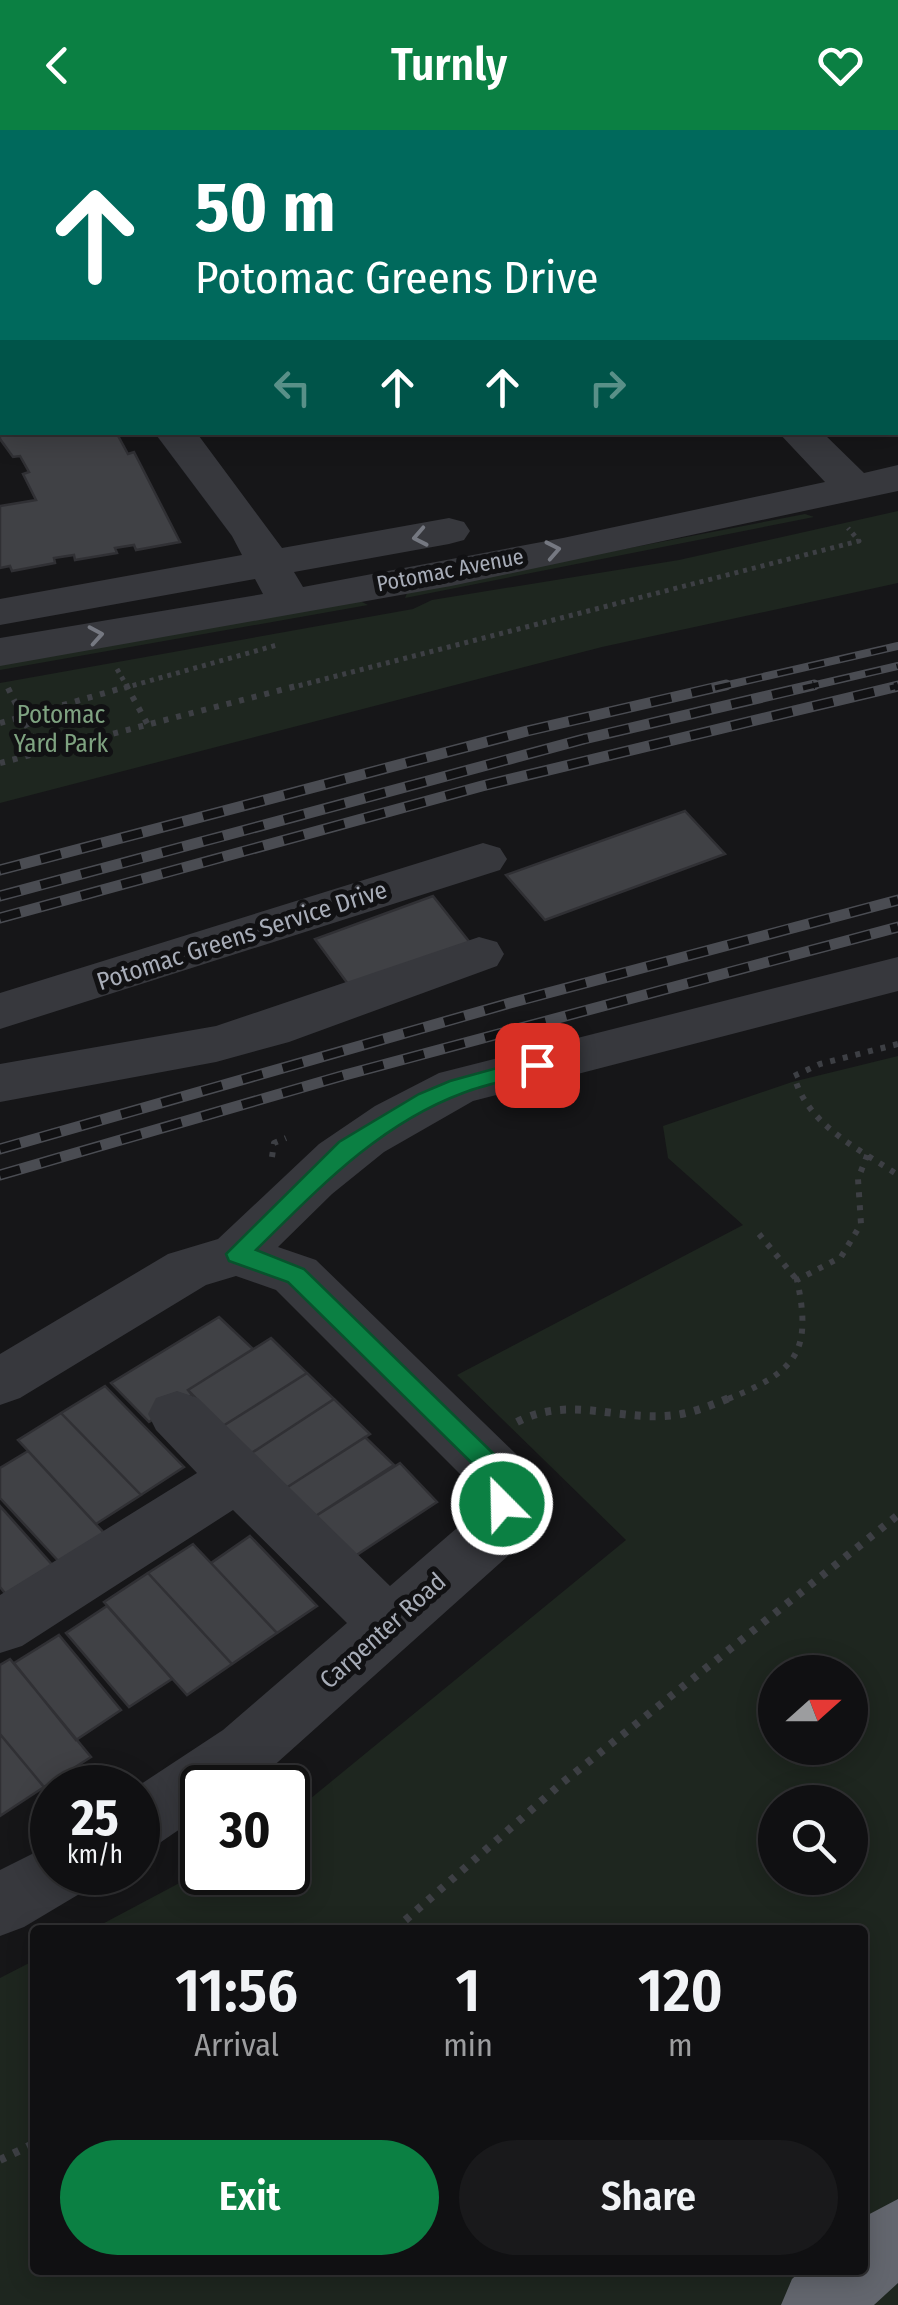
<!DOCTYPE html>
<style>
body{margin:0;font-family:"Fira Sans Condensed",sans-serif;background:#19191b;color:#f1f3f6;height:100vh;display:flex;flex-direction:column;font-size:38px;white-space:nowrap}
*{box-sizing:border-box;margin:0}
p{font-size:32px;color:#9c9d9f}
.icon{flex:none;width:55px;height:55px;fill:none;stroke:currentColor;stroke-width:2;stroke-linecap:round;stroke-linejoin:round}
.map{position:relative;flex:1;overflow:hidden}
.panel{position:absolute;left:30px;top:1795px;width:838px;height:350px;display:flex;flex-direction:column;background:#101012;border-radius:10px;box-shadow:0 5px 25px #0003,0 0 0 2px #303032}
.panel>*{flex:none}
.top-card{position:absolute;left:0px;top:0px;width:900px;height:305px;box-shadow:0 5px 25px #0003,0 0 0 2px #303032;background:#00695c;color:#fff;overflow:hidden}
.needle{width:65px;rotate:69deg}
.buttons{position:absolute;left:758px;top:1525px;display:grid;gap:20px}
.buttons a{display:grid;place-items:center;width:110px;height:110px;border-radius:50%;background:#101012;box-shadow:0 5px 25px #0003,0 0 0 2px #303032;font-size:50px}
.speed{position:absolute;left:30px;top:1635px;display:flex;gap:20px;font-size:50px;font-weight:700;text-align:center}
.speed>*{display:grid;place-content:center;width:130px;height:130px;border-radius:50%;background:#101012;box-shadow:0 5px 25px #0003,0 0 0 2px #303032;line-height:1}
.speed small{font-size:25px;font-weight:400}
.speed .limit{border:5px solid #111;border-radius:15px;background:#fff;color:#111}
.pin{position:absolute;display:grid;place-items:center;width:85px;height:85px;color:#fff;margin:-42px;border-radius:20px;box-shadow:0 5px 15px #0006}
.me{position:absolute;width:110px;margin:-55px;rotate:337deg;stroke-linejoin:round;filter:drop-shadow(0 0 8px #0008)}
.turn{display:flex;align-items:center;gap:35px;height:210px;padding:0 30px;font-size:45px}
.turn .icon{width:130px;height:130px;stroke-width:2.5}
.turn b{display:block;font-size:70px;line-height:85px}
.lanes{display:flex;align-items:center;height:95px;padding:0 30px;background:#0003;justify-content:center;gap:50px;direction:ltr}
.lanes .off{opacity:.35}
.eta{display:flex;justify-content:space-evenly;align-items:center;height:170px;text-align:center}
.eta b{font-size:60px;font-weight:600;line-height:70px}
.primary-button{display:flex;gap:20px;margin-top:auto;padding:20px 30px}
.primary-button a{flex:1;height:115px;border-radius:60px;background:#0b8043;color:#fff;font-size:40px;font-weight:600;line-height:115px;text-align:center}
.primary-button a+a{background:#19191b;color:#f1f3f6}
header{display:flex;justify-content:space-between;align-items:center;height:130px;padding:0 30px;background:#0b8043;color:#fff;font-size:45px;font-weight:600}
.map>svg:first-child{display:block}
</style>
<header><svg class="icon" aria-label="back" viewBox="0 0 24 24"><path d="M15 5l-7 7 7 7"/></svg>Turnly<svg class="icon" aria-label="heart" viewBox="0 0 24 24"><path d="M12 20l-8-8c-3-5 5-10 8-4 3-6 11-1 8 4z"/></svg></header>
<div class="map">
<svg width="898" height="2175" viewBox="0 0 898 2175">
<rect width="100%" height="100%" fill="#161618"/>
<path fill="#1e261f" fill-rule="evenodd" d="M898,381v72l-296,64 -602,156v-120l413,-74 19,-9 247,-40z
M805,384l9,3 -409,81 3,-7z
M360,471l8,4 -368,65v-6z
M898,926v1249h-898v-327l35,-18v310h827v-340h-771l111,-59 86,1v-55l338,-277 -169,-165 286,-150 -75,-67 -5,-32 129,-44zM775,1542h75v76h-75zM775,1672h75v76h-75z"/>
<path fill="#404145" stroke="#303034" stroke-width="2.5" d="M534,0h312l-10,2z
M0,191l2,111h114l12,22 6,-2 46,90 -44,8 -2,-5 -19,3 2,5 -42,7 -1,-5 -20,3 1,5 -43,8 -2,-5 -10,2v-62l36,-6 -13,-26 6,-2 -9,-16 -7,1 -13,-18z
M685,681l40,43 -180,66 -39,-45z
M433,766l38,48 -120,44 -36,-49z
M219,1187l34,32 -65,41 4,5 -43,27 -38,-39z
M271,1208l36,35 -84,53 -35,-36z
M307,1243l27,26 -84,55 -27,-28z
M105,1256l79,81 -43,28 -80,-82z
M334,1269l36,35 -87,56 -33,-36z
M61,1283l80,82 -45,29 -78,-84z
M365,1307l29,28 -83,54 -28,-29z
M28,1321l78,84 -45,29 -61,-66v-30z
M400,1333l37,39 -88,58 -38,-41z
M0,1376l55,62 -47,29 -8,-10z
M250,1406l67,70 -40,27 -66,-70z
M193,1414l84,89 -45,31 -84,-91z
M148,1443l84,91 -45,31 -83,-93z
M107,1476l65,73 -43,28 -63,-74z
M59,1505l62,75 -45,30 -62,-77z
M10,1529l81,98 -47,30 -44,-53v-69z
M0,1604l44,53 -44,29z"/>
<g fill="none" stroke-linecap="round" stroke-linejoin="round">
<path stroke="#3d3f44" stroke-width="5" stroke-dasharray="4 5" stroke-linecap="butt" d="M117,539l11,19
M124,558l153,-43
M290,558l569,-147 -11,-13"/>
<path stroke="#3d3f44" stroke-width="6" stroke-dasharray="5 8" stroke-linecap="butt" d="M126,555l22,40
M8,558l32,65
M0,593l133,-38
M0,633l300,-78
M898,914l-78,20 -26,12c14,50 64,72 104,99
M272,1027l2,-14 12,-5
M759,1104l38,46
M728,1269c67,-27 85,-46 69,-119l44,-23 20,-33 -3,-45 10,-26"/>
<path stroke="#3d3f44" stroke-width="8" stroke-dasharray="6 9" stroke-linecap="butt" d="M517,1292c50,-26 96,-3 148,-6 24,-1 47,-11 69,-20
M394,1800l168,-147 336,-268
M0,2030l35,-17"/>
<path fill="#37383d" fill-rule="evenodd" d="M458,0h36l2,2h-36z
M2,12v22l-2,1v-22z
M0,74h2v25h-2z
M154,302h42l86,116 167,-30 15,4 6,9 -6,9 -15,4 -155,28 9,15 260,-49 262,-56 -47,-50h44l42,41 34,-8v26l-447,95 -451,80v-28l263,-44 -8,-15 -255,46v-26l242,-44 -10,-19z
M483,713l17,5 7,11 -7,11 -500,159v-36z
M479,807l18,5 7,12 -7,12 -208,76 -73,20 -216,40v-38l216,-38z
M898,827v34l-425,110 -89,51 -52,42 -54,53 38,13 200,194 9,17 7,33 -23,51 -240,215 -27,18h-40v26l-41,28 -23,8 -3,-62 88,-58 124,-107 -114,-113 -211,136 -22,7v-58l197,-122 -41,-43 -8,-16 8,-16 21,-7 21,7 192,188 75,-65 7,-17 -5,-23 -191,-191 -40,-14 -30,9 -186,113 -20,7v-51l168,-100 50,-15 101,-95 56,-38 64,-33z
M52,1714v28h38l-9,21 -57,34 -24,9v-66z"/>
<path fill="#63666e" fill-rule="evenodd" d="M898,2069v84l-24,22h-93l11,-26 10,-9h60v-52z"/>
<g stroke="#4a4c52" stroke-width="8">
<path id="rail-far1" d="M715,558l183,-42
M803,558l95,-22
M890,558l8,-2"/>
</g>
<g stroke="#4a4c52" stroke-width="11">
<path id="rail" d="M0,740l527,-139 199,-46
M0,766l584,-157 230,-54
M0,788l482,-132 416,-100
M0,1019l510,-146 388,-103
M0,1045l345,-100 553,-148"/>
</g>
<use href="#rail-far1" stroke="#111113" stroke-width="5" stroke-dasharray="16" stroke-linecap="butt"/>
<use href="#rail" stroke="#111113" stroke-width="8" stroke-dasharray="21" stroke-linecap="butt"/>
</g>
<defs><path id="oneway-chevron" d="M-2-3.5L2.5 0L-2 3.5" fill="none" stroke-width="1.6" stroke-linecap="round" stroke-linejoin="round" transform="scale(2.5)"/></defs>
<g stroke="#757881">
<use href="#oneway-chevron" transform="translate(420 407) rotate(169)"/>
<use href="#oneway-chevron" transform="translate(553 420) rotate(-11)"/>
<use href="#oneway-chevron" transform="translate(96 505) rotate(-10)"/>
</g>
<path fill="#0b8043" stroke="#07532c" stroke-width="2.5" d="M537,927l8,3 3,5 -3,5c-27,8 -56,13 -82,23 -84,31 -145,96 -207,157l48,19 200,195 11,40 -4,7h-18l-9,-36 -196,-193 -59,-21 -3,-7 113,-112 80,-48 31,-13z"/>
<g text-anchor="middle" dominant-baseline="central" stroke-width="10" stroke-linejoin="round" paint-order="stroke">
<g font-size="22" fill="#a8adb8" stroke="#111113">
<text transform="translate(450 440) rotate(-11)">Potomac Avenue</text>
</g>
<g font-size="25" fill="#7fa381" stroke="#111113">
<text x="61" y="585">Potomac<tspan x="61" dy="29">Yard Park</tspan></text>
</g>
<g font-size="25" fill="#a8adb8" stroke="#111113">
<text transform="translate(242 806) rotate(-18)">Potomac Greens Service Drive</text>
<text transform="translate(383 1501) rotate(-42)">Carpenter Road</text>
</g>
</g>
</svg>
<div class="buttons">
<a><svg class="needle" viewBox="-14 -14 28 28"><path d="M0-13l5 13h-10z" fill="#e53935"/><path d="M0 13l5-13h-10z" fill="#9c9d9f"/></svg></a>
<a><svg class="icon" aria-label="search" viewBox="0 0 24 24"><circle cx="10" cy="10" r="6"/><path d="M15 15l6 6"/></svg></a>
</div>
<div class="speed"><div>25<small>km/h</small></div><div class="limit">30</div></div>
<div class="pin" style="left:537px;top:935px;background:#d93025"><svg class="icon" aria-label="arrive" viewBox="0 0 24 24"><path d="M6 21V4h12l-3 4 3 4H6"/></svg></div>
<svg class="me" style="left:502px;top:1374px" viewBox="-20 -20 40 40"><circle r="17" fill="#0b8043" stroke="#fff" stroke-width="3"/><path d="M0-11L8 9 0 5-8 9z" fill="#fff"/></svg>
<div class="top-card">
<div class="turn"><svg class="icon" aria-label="ahead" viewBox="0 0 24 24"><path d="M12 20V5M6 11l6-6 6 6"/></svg><div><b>50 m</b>Potomac Greens Drive</div></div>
<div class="lanes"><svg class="icon off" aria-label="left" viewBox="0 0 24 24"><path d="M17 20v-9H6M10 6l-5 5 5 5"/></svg><svg class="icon" aria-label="ahead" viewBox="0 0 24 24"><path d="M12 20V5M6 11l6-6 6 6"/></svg><svg class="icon" aria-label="ahead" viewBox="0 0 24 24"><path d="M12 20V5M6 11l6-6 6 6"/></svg><svg class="icon off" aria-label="right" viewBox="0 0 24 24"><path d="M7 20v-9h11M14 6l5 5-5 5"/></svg></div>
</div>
<section class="panel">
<div class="eta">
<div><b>11:56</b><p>Arrival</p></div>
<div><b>1</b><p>min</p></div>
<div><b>120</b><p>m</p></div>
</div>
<div class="primary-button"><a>Exit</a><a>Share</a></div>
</section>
</div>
